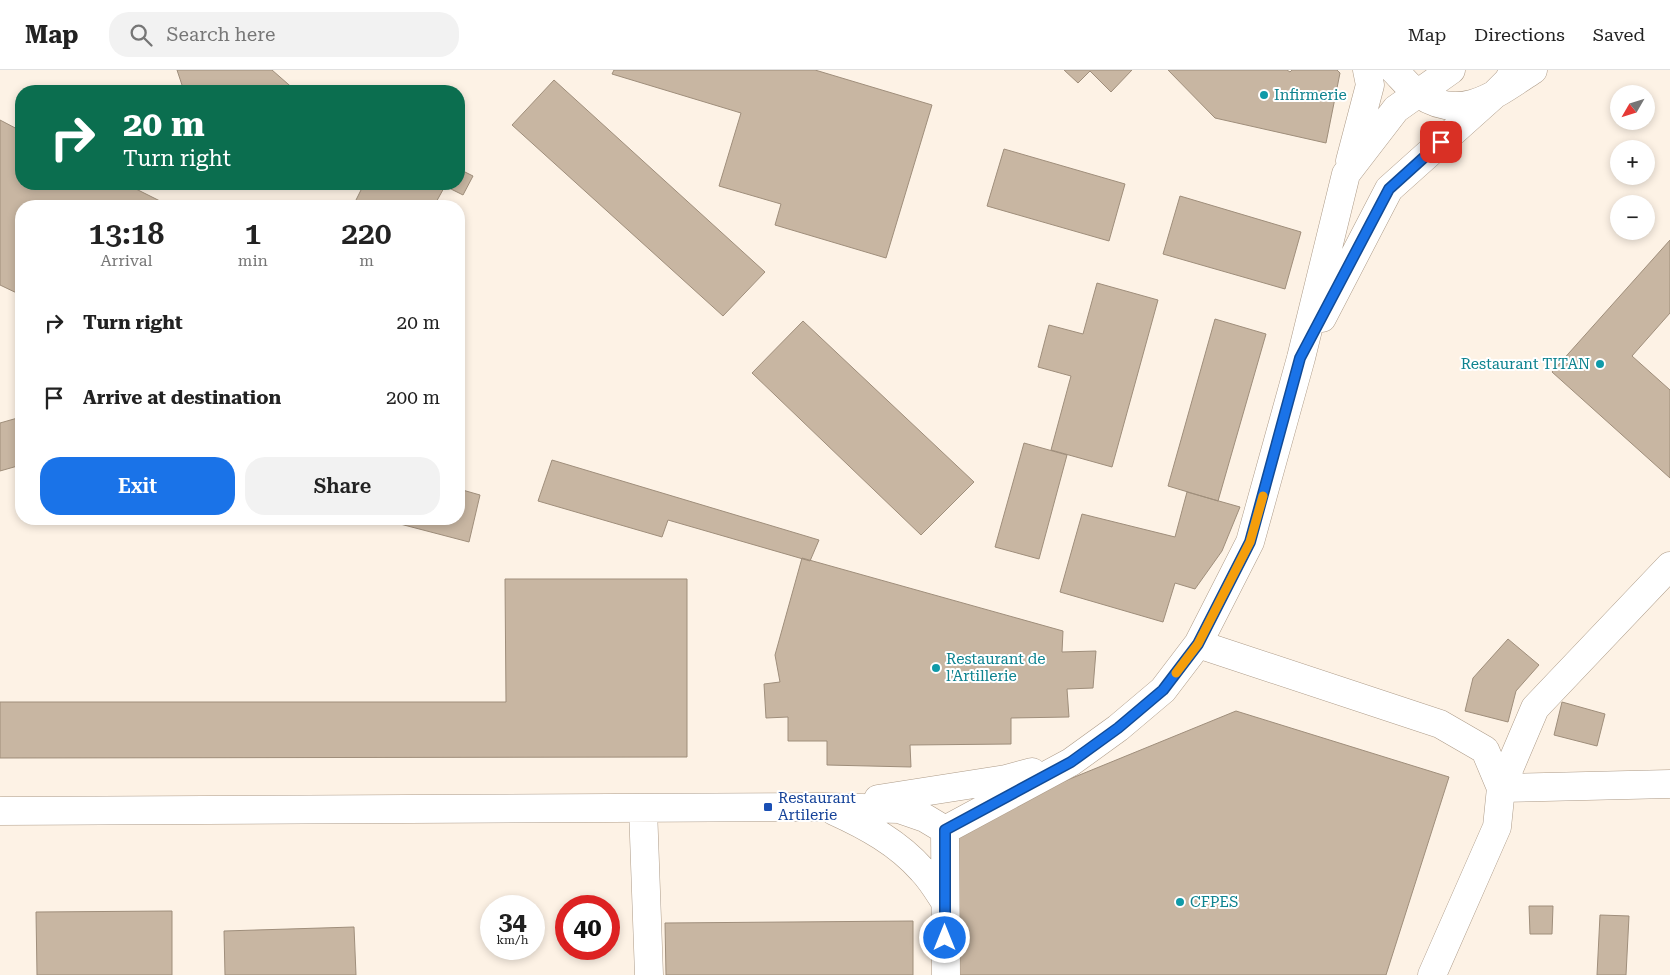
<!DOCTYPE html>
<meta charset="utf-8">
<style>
body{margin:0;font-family:"Roboto Serif",serif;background:#f2f2f2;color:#222;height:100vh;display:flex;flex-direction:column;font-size:19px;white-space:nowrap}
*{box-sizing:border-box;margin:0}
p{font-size:16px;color:#767676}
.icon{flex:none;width:28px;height:28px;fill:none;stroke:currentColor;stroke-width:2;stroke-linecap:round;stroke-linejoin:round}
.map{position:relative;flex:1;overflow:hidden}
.drawer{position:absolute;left:15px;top:130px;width:450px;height:325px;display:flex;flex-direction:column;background:#fff;border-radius:20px;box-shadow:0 2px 8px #0003}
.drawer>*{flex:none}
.guide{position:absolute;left:15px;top:15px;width:450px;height:105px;border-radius:20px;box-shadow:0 2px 8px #0003;background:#0b6e4f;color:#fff;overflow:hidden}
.needle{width:32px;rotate:231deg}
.controls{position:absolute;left:1610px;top:15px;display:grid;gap:10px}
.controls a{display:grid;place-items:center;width:45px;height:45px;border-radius:50%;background:#fff;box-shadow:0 2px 8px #0003;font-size:25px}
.speed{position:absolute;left:480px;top:825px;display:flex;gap:10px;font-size:25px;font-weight:700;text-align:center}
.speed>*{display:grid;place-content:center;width:65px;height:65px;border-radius:50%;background:#fff;box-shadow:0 2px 8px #0003;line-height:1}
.speed small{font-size:12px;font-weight:400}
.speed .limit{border:8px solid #d22;background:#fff;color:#111}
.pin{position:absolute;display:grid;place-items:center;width:42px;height:42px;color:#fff;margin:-21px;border-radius:10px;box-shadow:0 2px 8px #0006}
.me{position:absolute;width:55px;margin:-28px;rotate:0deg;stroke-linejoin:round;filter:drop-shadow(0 0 4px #0008)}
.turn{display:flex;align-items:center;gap:18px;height:105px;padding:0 25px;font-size:22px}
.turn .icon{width:65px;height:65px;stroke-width:2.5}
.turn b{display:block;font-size:35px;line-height:42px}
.eta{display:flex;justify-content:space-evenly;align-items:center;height:85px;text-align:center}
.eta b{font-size:30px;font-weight:600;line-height:35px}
.action{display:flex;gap:10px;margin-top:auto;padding:10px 25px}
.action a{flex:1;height:58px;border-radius:20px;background:#1a73e8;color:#fff;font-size:20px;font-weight:600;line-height:58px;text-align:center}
.action a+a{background:#f2f2f2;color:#222}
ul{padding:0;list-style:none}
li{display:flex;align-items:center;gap:15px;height:75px;padding:0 25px}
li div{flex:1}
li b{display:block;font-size:19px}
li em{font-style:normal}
header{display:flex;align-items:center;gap:30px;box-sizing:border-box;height:70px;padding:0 25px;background:#fff;border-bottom:1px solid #e0e0e0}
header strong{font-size:24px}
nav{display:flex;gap:28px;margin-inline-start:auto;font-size:18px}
.search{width:350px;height:45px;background:#f2f2f2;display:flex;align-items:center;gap:12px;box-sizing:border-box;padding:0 18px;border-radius:20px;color:#767676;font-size:19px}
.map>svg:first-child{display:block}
</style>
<header>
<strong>Map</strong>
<div class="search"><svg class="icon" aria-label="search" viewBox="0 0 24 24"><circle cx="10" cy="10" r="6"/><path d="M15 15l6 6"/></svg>Search here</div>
<nav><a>Map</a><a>Directions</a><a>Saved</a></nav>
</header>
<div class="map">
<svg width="1670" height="905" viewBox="0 0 1670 905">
<rect width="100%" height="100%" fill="#fdf2e5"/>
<path fill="#c8b6a2" stroke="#9f8e7b" d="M177,0h95l24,21h-112z
M614,0h201l117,35 -46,153 -111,-33 6,-21 -62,-18 22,-73 -129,-39z
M1064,0h68l-21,22 -21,-21 -12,12z
M1168,0h119l3,2 2,-2h45l3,3 -14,70 -111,-25z
M554,10l211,192 -42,44 -211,-191z
M0,50l21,11v53h105l44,22h-149v89l-21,-10z
M1004,79l121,35 -16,57 -122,-35z
M459,99l14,7 -10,19 -18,-9 -11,20h-71l-8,-4 9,-18h95z
M1180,126l121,36 -16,57 -122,-35z
M1670,170v73l-38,43 38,34v88l-118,-106z
M1097,213l61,17 -46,167 -61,-17 20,-74 -33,-9 11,-42 34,9z
M1215,249l51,15 -48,167 -50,-15z
M803,251l171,161 -53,53 -169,-162z
M21,347v48l-21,6v-48z
M1024,373l43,12 -28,104 -44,-12z
M552,390l267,80 -9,21 -142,-41 -6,17 -124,-36z
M459,419l21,6 -11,47 -88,-23h78z
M1187,422l53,15 -18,44 -27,38 -20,-6 -12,39 -103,-30 22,-78 93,23z
M802,488l261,73 -1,21 34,-1 -3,37 -26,1 2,28 -58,1v26l-101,1 1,22 -84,-2v-24h-39v-24l-22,1 -2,-34 16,-2 -5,-27z
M505,509h182v178l-687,1v-56h506z
M1508,569l31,26 -23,26 -8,31 -43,-11 8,-33z
M1562,632l43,12 -8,32 -43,-11z
M1236,641l213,66 -63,198h-430l-11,-145z
M1529,836h24l-1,28h-22z
M172,841v64h-135l-1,-63z
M1600,845l29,1 -3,59h-29z
M913,851v54h-247l-1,-52z
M354,857l2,48h-131l-1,-44z"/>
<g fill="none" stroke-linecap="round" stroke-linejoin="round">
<g stroke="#ad9b88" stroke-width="29">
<path id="minor" d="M1394,0c8,8 15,18 25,24 43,29 77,0 114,-24
M1350,91l20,-76 -3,-15
M1322,248l67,-129 105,-94 14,-14 6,-11
M1670,496l-135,142 -34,80 169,-4
M1198,574l242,80 45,26 16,38 -4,39 -65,148
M878,729l128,-20 26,-7
M643,738l6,167
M0,741l824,-4 75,2 26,9 20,12
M834,741c33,15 64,32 88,59 9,9 16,21 23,32
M945,760l126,-68 47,-34 45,-38 35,-46 52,-102 51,-184 45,-184 50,-65 55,-39
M945,760l1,145"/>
</g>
<use href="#minor" stroke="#fff" stroke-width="28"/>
</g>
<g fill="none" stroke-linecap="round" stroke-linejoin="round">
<g stroke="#114b97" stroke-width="12">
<path id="route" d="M945,868v-108l126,-68 47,-34 45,-38 35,-46 52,-102 50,-184 89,-169 52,-47"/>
</g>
<use href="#route" stroke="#1a73e8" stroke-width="9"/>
<path stroke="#f59e0b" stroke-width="9" d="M1176,603l22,-29 52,-102 13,-46"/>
</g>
<g fill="#0f9aa8" stroke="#fff" stroke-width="2">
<circle cx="1264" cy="25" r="5"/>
<circle cx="1600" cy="294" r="5"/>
<circle cx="936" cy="598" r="5"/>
<circle cx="1180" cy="832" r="5"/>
</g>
<rect fill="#1a4fb4" stroke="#fff" stroke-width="2" x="763" y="732" width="10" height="10" rx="2.5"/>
<g text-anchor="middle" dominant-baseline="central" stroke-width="4" stroke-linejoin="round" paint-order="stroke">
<g font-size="15" fill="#0d838f" stroke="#fff" text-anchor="start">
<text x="1274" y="25">Infirmerie</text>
<text x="1590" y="294" text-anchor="end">Restaurant TITAN</text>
<text x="946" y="589">Restaurant de<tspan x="946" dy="17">l'Artillerie</tspan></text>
<text x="1190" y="832">CFPES</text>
</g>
<g font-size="15" fill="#164399" stroke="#fff" text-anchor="start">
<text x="778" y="728">Restaurant<tspan x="778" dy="17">Artilerie</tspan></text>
</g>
</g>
</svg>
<div class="controls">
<a><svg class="needle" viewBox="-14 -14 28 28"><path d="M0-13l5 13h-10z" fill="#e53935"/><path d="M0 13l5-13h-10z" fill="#767676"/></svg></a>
<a>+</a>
<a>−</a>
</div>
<div class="speed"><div>34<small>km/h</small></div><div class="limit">40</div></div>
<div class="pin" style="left:1441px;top:72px;background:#d93025"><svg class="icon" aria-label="arrive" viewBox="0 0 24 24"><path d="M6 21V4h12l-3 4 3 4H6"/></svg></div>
<svg class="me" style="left:945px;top:868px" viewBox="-20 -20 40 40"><circle r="17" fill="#1a73e8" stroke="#fff" stroke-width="3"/><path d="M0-11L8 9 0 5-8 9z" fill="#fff"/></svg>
<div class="guide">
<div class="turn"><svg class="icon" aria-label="right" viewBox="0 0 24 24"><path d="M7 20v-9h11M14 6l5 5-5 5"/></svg><div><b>20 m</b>Turn right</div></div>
</div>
<section class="drawer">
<div class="eta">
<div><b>13:18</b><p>Arrival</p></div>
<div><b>1</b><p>min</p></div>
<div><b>220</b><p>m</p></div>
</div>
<ul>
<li><svg class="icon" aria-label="right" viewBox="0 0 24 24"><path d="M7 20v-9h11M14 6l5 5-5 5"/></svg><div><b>Turn right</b></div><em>20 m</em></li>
<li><svg class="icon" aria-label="arrive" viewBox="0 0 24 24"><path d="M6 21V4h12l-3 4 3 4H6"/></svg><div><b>Arrive at destination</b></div><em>200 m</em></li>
</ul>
<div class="action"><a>Exit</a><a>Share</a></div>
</section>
</div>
